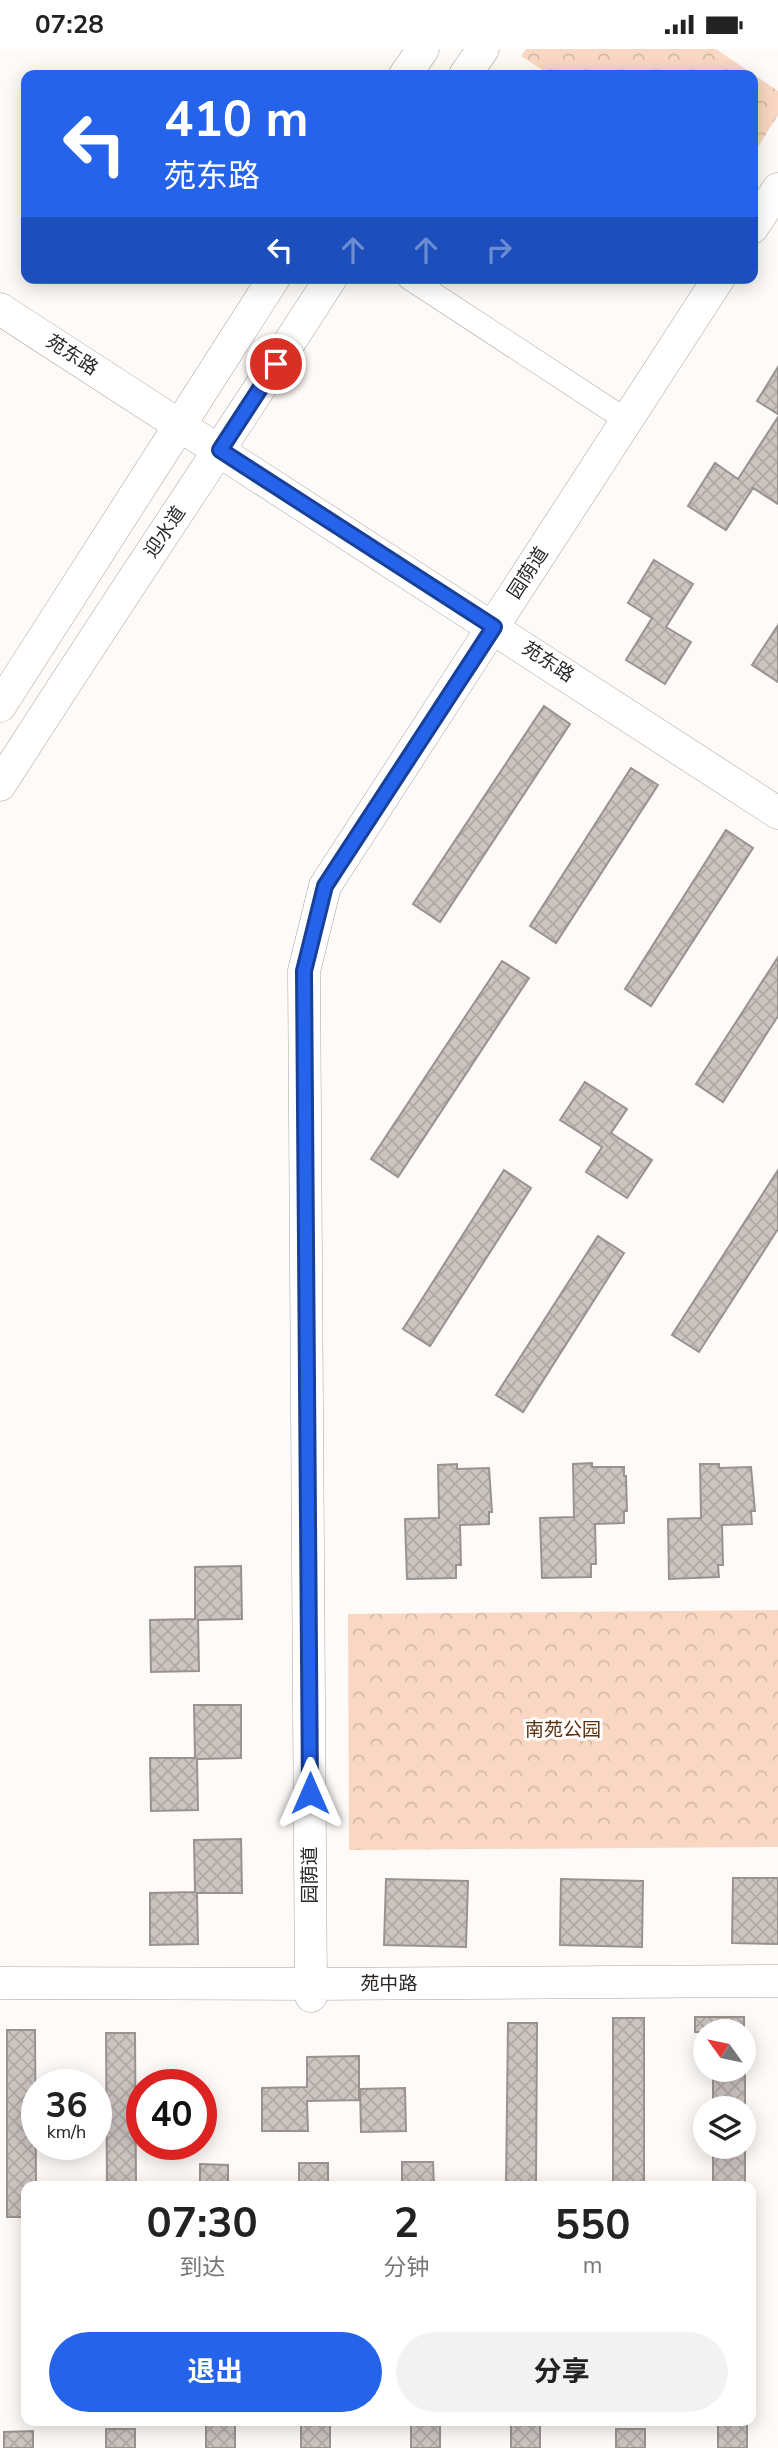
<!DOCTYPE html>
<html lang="zh">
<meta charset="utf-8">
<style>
body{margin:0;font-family:"Nunito Sans","Noto Sans SC",sans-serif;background:#f2f2f2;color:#222;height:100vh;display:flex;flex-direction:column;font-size:26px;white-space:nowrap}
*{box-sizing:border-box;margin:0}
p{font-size:23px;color:#767676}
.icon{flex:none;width:38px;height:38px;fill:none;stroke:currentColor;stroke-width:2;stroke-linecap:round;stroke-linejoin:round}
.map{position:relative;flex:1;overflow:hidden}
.panel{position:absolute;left:21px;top:2132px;width:735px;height:245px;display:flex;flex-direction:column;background:#fff;border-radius:14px;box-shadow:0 4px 18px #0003}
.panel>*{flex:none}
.guide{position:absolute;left:21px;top:21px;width:737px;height:214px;border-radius:14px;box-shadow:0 4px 18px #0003;background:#2563eb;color:#fff;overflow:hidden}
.needle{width:46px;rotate:303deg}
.buttons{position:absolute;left:693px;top:1970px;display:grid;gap:14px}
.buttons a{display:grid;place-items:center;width:63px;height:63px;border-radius:50%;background:#fff;box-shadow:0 4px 18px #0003;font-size:35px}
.speed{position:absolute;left:21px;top:2020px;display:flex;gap:14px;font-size:35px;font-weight:700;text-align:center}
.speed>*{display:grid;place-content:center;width:91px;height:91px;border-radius:50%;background:#fff;box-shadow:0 4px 18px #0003;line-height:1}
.speed small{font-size:18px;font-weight:400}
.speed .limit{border:10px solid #d22;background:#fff;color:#111}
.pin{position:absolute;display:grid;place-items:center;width:60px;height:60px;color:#fff;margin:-30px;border:4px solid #fff;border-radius:50%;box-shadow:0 2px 7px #0007}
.me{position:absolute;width:77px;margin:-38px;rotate:0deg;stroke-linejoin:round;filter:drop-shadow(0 0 5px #0008)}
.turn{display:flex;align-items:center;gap:24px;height:147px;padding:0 28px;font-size:32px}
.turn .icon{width:91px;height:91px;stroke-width:2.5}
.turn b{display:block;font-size:49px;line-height:60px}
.lanes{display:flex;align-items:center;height:66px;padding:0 28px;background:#0003;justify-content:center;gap:35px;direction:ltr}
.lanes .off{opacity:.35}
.eta{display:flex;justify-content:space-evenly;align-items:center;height:119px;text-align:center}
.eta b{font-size:42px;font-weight:700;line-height:49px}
.button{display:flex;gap:14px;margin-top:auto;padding:14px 28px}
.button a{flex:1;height:80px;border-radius:42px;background:#2563eb;color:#fff;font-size:28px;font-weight:700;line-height:80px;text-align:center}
.button a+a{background:#f2f2f2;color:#222}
.status{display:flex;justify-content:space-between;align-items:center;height:49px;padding:0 35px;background:#fff;direction:ltr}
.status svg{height:19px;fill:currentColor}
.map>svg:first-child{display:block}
</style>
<div class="status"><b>07:28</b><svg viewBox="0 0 49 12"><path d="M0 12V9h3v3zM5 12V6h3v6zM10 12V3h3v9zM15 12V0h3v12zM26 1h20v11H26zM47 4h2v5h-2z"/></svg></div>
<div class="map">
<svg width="778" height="2399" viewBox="0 0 778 2399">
<defs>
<pattern id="forest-crowns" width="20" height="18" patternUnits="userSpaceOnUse" patternTransform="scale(1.75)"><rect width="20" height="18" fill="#f9d7c2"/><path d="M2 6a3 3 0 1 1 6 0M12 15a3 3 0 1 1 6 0" fill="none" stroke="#d6b9a7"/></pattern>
<pattern id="building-cross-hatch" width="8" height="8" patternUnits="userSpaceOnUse" patternTransform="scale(1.75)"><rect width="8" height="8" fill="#ccc4c0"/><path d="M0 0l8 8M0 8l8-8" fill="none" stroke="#afa8a5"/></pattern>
</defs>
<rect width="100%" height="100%" fill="#fefaf8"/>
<path fill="url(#forest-crowns)" d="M526,0h190l62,42v24l-25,40 -1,-80h-202l-29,-19z
M778,1561v237l-429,3 -1,-236z"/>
<path fill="url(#building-cross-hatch)" stroke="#9a928e" stroke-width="2" d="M778,318v47l-21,-13z
M778,368v87l-25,-16 -27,42 -38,-24 27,-43 23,16z
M654,511l39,24 -27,43 25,15 -26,42 -39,-24 26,-42 -24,-15z
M778,576v57l-26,-17z
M544,657l26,18 -130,198 -27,-18z
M631,719l27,17 -102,158 -26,-17z
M726,781l27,18 -102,158 -26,-17z
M778,908v59l-55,86 -27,-18z
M502,912l27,17 -131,199 -27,-18z
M585,1033l42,27 -16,24 41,27 -25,38 -41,-26 16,-25 -42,-27z
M504,1121l27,18 -101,158 -27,-17z
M778,1121v59l-79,123 -27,-17z
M598,1187l26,17 -101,159 -27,-17z
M592,1414v4h32v9h2l1,35h-3v12l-29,1 1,40h-5v13l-49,1 -2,-60 34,-1 -1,-53z
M457,1415v5l32,-1 3,44h-3v12l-29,1 1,40h-5v13l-49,1 -2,-60 34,-1 -1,-53z
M700,1415h19v4l32,-1 4,44h-4l1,13 -30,1 1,40h-5l1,12 -50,2 -1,-60 33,-1z
M241,1517l1,53 -44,1 1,51 -48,1 -1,-52 45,-1v-52z
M194,1656h47v53l-44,1 1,51 -47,1 -1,-53h45z
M241,1790l1,54h-45l1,51 -48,1v-52l45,-1 -1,-52z
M733,1829h45v66l-46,-1z
M386,1830l82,2 -2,66 -82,-2z
M561,1830l82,2 -1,66 -82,-2z
M695,1968h49v15h-49z
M613,1969h31v168h-31z
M508,1974h29l-1,163h-30z
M7,1981h28l1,156h-10v31h-19z
M106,1984h29l1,153h-29z
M359,2007v44l-52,1 1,30h-46v-43l45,-1v-30z
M713,2021h32v39h-32z
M405,2039l1,43 -45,1 -1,-43z
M713,2098h32v39h-32z
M402,2113h31l1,24h-32z
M299,2114h29v23h-29z
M200,2115l28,1v21h-28z
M206,2371h29v28h-29z
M301,2371h29v28h-29z
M411,2371h29v28h-29z
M747,2373v26h-29v-25z
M511,2375h29v24h-29z
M106,2380h29v19h-29z
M616,2380h29v19h-29z
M33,2382v17h-29v-16z"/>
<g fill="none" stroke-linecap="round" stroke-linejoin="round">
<g stroke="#aba49f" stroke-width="24">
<path id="street" d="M409,229l217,142"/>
</g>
<g stroke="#aba49f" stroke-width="33">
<path id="secondary" d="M405,26l18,-26
M465,26l18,-26
M752,179l26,-39
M0,260l778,504
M0,657l274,-428
M0,736c108,-170 222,-337 331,-507
M0,1934l311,1 467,-3
M311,1947l-7,-1025 21,-85 394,-608"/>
</g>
<use href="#street" stroke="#fff" stroke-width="23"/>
<use href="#secondary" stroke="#fff" stroke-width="32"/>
</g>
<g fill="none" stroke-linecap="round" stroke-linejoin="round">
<g stroke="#184099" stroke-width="18">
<path id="route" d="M276,315l-56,86 274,177 -169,259 -21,85 6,822"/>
</g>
<use href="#route" stroke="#2563eb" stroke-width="12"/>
</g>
<g text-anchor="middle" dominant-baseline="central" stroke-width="6" stroke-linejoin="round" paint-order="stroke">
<g font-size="19" fill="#2b2826" stroke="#fff">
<text transform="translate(72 306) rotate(33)">苑东路</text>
<text transform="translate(165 483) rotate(-56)">迎水道</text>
<text transform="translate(528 524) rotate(-57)">园荫道</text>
<text transform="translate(548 613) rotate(33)">苑东路</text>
<text transform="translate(310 1826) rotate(-90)">园荫道</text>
<text x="389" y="1935">苑中路</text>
</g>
<g font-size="19" fill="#5d2f0b" stroke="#fff">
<text x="563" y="1681">南苑公园</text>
</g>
</g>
</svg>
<div class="buttons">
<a><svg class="needle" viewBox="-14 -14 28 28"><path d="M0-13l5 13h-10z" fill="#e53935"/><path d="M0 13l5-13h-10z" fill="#767676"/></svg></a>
<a><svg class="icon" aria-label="layers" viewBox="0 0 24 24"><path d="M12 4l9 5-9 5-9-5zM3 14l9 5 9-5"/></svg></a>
</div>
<div class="speed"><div>36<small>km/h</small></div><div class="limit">40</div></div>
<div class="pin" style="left:276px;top:315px;background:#d93025"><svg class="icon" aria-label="arrive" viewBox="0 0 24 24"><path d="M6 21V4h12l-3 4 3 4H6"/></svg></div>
<svg class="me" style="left:310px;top:1744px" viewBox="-20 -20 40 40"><path d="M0-17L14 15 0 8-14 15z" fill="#2563eb" stroke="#fff" stroke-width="4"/></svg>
<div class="guide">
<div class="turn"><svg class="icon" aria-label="left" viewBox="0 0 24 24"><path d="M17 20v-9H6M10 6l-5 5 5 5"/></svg><div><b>410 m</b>苑东路</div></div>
<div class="lanes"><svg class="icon" aria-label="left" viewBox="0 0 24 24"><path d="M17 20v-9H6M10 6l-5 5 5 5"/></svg><svg class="icon off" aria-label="ahead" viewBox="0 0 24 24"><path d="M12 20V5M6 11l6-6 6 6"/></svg><svg class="icon off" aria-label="ahead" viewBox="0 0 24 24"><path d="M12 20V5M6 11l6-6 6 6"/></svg><svg class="icon off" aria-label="right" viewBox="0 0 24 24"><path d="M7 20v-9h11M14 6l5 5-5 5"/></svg></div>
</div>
<section class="panel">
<div class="eta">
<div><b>07:30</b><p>到达</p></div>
<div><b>2</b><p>分钟</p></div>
<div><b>550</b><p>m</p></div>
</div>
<div class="button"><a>退出</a><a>分享</a></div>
</section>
</div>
